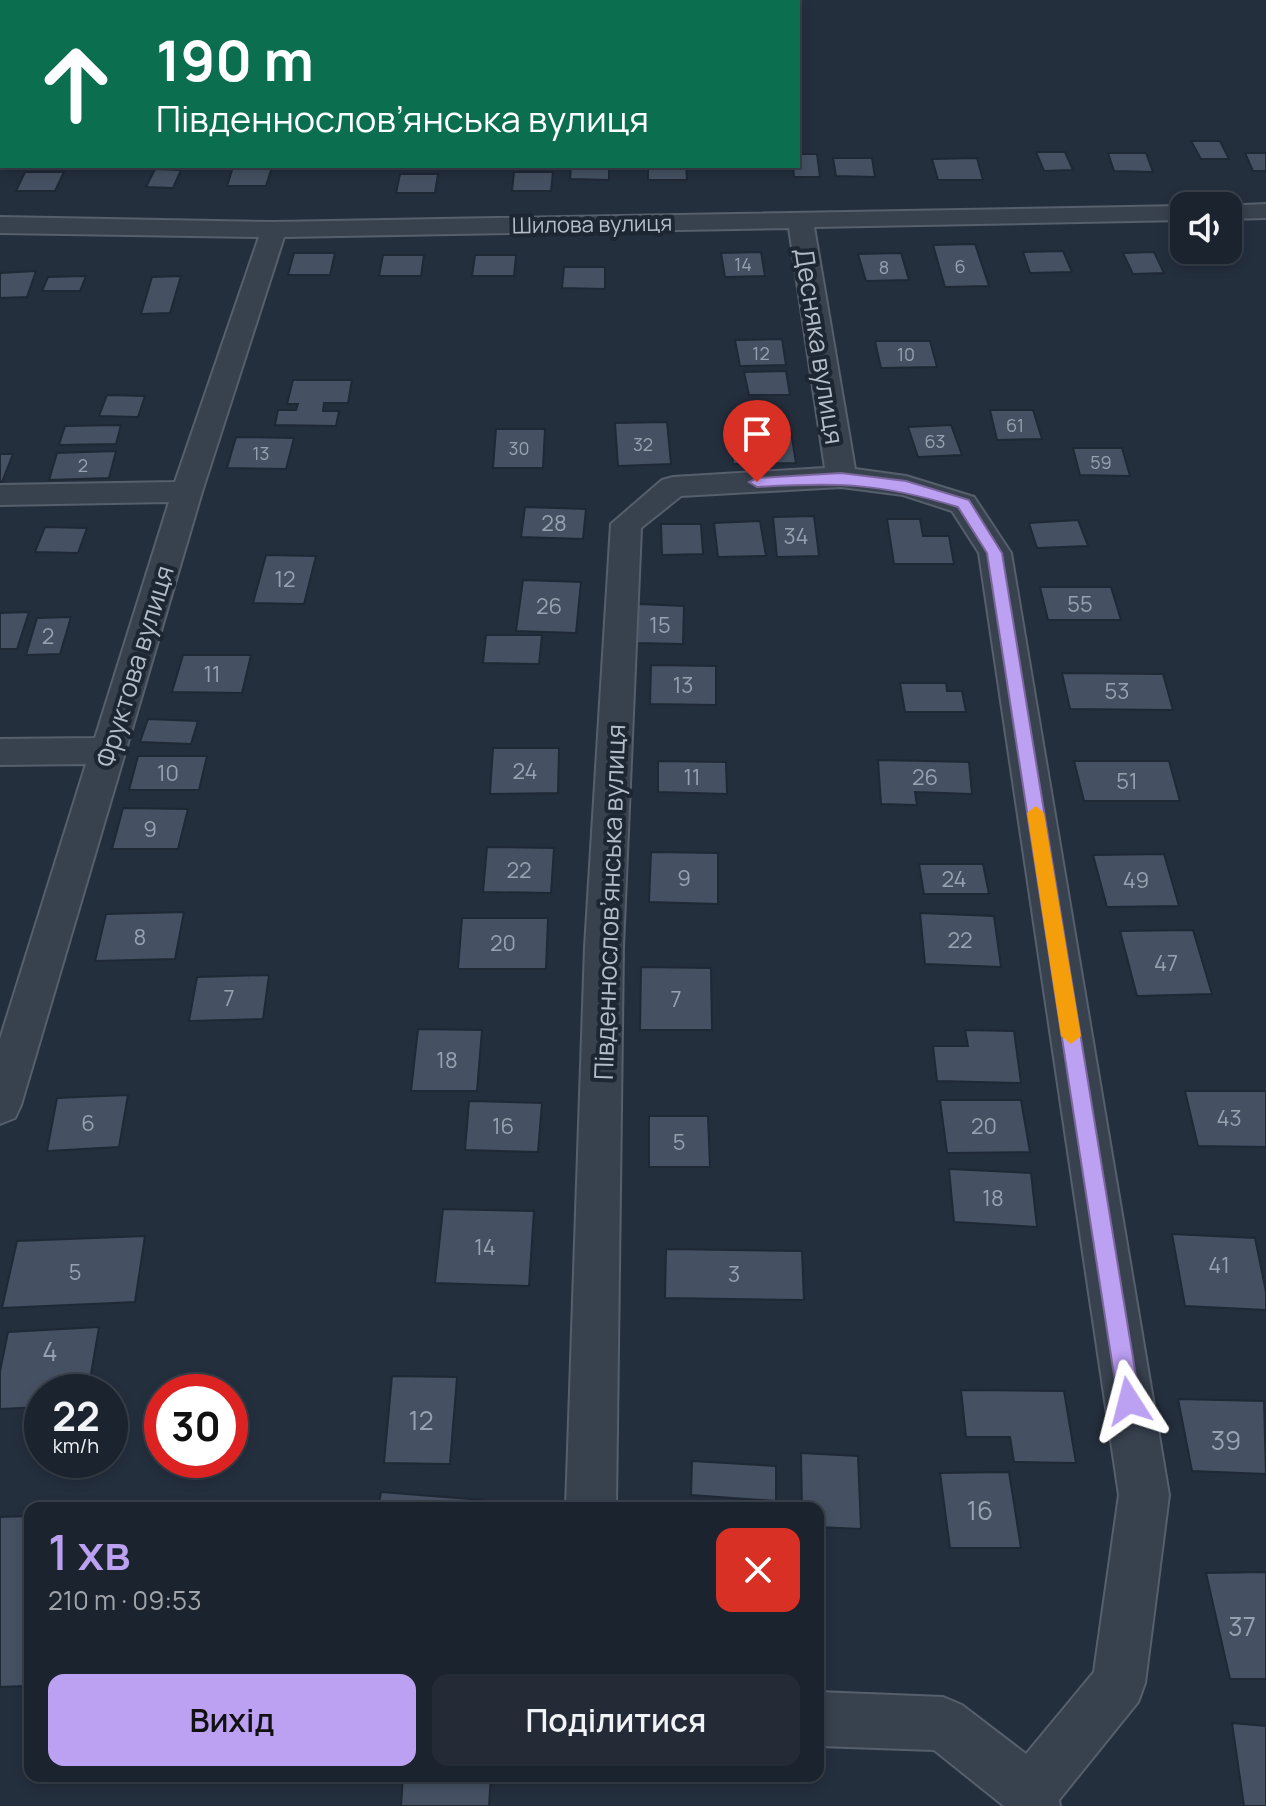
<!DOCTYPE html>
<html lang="uk">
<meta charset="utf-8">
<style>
body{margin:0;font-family:Manrope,sans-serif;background:#242b36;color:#f1f3f6;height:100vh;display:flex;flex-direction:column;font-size:30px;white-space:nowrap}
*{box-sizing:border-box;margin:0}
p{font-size:26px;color:#a0a4aa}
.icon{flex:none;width:44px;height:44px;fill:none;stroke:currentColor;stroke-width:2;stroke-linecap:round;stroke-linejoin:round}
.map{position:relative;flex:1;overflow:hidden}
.details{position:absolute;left:24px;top:1502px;width:800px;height:280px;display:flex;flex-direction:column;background:#1b232e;border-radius:16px;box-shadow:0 4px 12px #0003,0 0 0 2px #39404a}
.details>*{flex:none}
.banner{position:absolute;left:0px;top:0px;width:800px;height:168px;box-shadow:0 4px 12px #0003,0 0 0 2px #39404a;background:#0b6e4f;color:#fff;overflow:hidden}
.fabs{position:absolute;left:1170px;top:192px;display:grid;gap:16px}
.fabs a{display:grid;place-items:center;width:72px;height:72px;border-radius:16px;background:#1b232e;box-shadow:0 4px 12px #0003,0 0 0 2px #39404a;font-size:40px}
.speed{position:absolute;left:24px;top:1374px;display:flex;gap:16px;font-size:40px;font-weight:700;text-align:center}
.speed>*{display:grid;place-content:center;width:104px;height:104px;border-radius:50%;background:#1b232e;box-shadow:0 4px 12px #0003,0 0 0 2px #39404a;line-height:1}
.speed small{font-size:20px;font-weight:400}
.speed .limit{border:12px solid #d22;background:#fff;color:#111}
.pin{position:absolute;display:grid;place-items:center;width:68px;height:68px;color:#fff;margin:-82px -34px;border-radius:50% 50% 50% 0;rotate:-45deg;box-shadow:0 0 8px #0007}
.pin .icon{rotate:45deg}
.me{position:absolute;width:88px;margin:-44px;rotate:351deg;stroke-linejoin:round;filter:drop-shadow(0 0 6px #0008)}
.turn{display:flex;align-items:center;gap:28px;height:168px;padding:0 24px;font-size:36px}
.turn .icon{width:104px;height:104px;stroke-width:2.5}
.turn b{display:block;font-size:56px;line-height:68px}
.round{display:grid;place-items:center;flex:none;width:84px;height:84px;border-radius:16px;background:#242b36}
.summary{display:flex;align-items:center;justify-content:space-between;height:136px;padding:0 24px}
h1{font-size:48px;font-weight:600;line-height:60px;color:#bca0f2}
.button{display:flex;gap:16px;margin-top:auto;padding:16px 24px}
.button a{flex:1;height:92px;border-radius:16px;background:#bca0f2;color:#111;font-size:32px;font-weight:600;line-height:92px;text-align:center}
.button a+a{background:#242b36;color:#f1f3f6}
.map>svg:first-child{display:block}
</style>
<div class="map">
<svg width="1266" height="1806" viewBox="0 0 1266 1806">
<rect width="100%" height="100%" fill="#242f3e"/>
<path fill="#455162" stroke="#1f2835" stroke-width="2" d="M1191,141h29l9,18h-28z
M1036,152h29l8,18 -29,1z
M1108,153h38l7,19 -39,-1z
M1245,153h21v18h-13z
M798,154h19l3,23h-26l-1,-11h5z
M833,158h39l3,19 -39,-1z
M977,158l6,22h-45l-6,-21z
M571,166h38v14l-39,-1z
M648,166h38l1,14h-39z
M233,167h39l-6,19h-39z
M155,169l26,1 -8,18 -27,-1z
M25,172h39l-9,19h-39z
M514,172h39l-2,19h-39z
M400,174h38l-3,19h-39z
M975,244l14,42 -44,1 -12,-42z
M1063,251l9,21 -42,1 -7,-21z
M761,252l4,24 -40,1 -4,-24z
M1154,252l10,21 -31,1 -10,-21z
M294,253h41l-5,22h-42z
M901,253l8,27 -43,1 -8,-27z
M383,255h41l-3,21h-42z
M475,255h41l-2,21h-42z
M564,267h41v22l-43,-1z
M36,271l-9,26 -27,1v-25z
M86,276l-6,15h-38l6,-14z
M181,276l-11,37 -29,1 11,-37z
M782,339l4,26 -46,1 -5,-26z
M875,341h55l7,26 -56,1z
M786,371l4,24h-41l-5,-23z
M293,380h59l-4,23h-24l-1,8h16l-3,15 -61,-1 3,-15h18l2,-6h-11z
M107,395l38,1 -7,21 -39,-1z
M990,410h43l9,29 -45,1z
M667,422l4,42 -53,2 -3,-43z
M121,425l-5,19 -57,1 6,-19z
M951,425l11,30 -44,2 -10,-30z
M496,429h49l-2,39h-50z
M791,432l5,31 -63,1 -3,-31z
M236,437l58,1 -8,31 -59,-1z
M1073,448h49l8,28 -50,-1z
M116,451l-7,27 -60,2 8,-27z
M0,454h13l-11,28h-2z
M525,507l61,2 -3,30 -62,-2z
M814,516l5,40 -42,1 -4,-40z
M887,519h33l3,17h26l5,28h-60z
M1078,520l10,26 -51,2 -8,-25z
M760,521l6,35 -48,1 -4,-34z
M661,524h40l2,30 -41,1z
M45,527l42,1 -9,25 -43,-1z
M266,555l50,1 -12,48 -51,-1z
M523,580l58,2 -5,51 -60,-2z
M1040,587h71l10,33h-73z
M638,604l46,2 -1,38 -47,-1z
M29,612l-12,37h-17v-36z
M71,617l-11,37 -34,1 11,-37z
M486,635h56l-3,29 -56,-1z
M183,655h68l-9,38 -70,-1z
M651,665l65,1v39l-66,-1z
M1062,673l101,1 10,36 -103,-1z
M900,683h46l1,8h15l4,21h-61z
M148,719l50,2 -7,23 -51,-2z
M493,748h66l-1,45 -68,1z
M138,756h69l-8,34h-70z
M878,760l91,2 3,32 -57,-2 2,13 -36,-1z
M658,761l68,1 1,32 -69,-2z
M1074,761h95l11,40h-96z
M123,808l65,1 -10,40h-66z
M487,847l67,1 -3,45 -68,-1z
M651,852l67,1v51l-69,-2z
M1164,854l15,52 -72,1 -14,-52z
M919,864h64l6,30h-65z
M184,912l-9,47 -80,2 11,-47z
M920,913l74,3 7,51 -76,-3z
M462,918h86l-2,51h-88z
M1193,930l19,64 -75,2 -17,-65z
M641,967l70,1 1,62h-72z
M269,975l-6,44 -74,2 8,-44z
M418,1029l64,1 -5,61h-66z
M965,1030l49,1 7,52 -84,-2 -4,-35h35z
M1185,1091h81v56l-68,-1z
M128,1095l-9,52 -72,4 10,-53z
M940,1100h81l9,52 -83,1z
M469,1101l73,2 -4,49 -73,-2z
M649,1116h59l2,51h-61z
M949,1169l82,4 6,54 -83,-5z
M443,1209l91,2 -5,75 -94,-3z
M1172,1234l83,4 11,54v18l-81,-4z
M145,1236l-10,66 -133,6 15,-67z
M666,1249l136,2 2,49 -139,-2z
M99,1327l-11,65h-46v15l-42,2v-38l8,-39z
M392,1376l65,1 -7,87 -66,-1z
M961,1390l103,1 12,72 -62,-1 -4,-25h-44z
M1178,1399l86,2 2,73 -74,-3z
M801,1453l57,3 3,73 -43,-2v-19h-16z
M692,1461l84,5v35l-85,-6z
M1009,1472l12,76h-71l-10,-75z
M381,1492l102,8 -1,8h-104z
M30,1516v145l-5,25 -25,1v-170z
M1266,1572v107h-36l-24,-106z
M1232,1723l34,3v80h-22z
M403,1776h88l-2,30h-88z"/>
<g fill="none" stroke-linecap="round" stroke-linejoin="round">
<g stroke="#565f6c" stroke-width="4">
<path id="minor" d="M1266,204v14l-38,1v-13h-6z
M1184,206v14l-370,7 41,242 51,7 68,21 37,56 158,942 -24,188 -7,19 -79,98 1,6h-56l-70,-56 -116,-4v-54l125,5 19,8 64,49 68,-82 25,-177 -140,-942 -27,-42 -49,-16 -62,-8 -160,9 -40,32 -18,419 -7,561h-50l19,-561 26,-423 51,-44 11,-3 152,-9 -36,-240 -505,9 -82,255 -181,613 -6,13 -15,6v-85l86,-275 -86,1v-26l95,-1 74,-236 -169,3v-20l175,-3 84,-245 -259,-4v-16l274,5z"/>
</g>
<use href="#minor" fill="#38414e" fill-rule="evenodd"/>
</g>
<path fill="#bca0f2" stroke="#7a689d" stroke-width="2" d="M841,473l65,8 63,19 33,53 138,848 -3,8 -8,4 -8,-4 -3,-8 -131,-848 -29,-46c-78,-24 -121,-25 -201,-20l-8,-5 8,-4z"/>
<path fill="#f59e0b" d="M1036,806l8,7 37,223 -10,8 -10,-8 -34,-223z"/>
<g text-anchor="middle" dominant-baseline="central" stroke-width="8" stroke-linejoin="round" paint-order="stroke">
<g font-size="18" fill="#98a1af">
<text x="743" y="264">14</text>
<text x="960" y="266">6</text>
<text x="884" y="267">8</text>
<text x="761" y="353">12</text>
<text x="906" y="354">10</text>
<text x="1015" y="425">61</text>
<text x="935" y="441">63</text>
<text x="643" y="444">32</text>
<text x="519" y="448">30</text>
<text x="261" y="453">13</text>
<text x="1101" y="462">59</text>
<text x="83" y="465">2</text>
</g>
<g font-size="22" fill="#b4bcc9" stroke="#1d2633">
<text transform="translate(592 224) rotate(-1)">Шилова вулиця</text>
</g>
<g font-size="22" fill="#98a1af">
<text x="554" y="523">28</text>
<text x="796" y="536">34</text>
<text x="285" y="579">12</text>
<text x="1080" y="604">55</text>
<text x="549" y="606">26</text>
<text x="660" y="625">15</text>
<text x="48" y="636">2</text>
<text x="212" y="674">11</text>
<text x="683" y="685">13</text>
<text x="1117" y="691">53</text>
<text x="525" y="771">24</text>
<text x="168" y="773">10</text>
<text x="692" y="777">11</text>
<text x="925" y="777">26</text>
<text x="1127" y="781">51</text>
<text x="150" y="829">9</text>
<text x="519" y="870">22</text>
<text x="684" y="878">9</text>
<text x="954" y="879">24</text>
<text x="1136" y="880">49</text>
<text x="140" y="937">8</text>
<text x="960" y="940">22</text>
<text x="503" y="943">20</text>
<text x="1166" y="963">47</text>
<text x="229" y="998">7</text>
<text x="676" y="999">7</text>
<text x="447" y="1060">18</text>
<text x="1229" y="1118">43</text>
<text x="88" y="1123">6</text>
<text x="503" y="1126">16</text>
<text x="984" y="1126">20</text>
<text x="679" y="1142">5</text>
<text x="993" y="1198">18</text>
<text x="485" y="1247">14</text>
<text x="1219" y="1265">41</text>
<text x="75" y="1272">5</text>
<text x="734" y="1274">3</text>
</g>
<g font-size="26" fill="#b4bcc9" stroke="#1d2633">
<text transform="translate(820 346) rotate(81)">Десняка вулиця</text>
<text transform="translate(134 666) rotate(-73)">Фруктова вулиця</text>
<text transform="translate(609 902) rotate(-88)">Південнослов’янська вулиця</text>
</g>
<g font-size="26" fill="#98a1af">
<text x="50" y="1351">4</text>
<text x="421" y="1420">12</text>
<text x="1226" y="1440">39</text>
<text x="980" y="1510">16</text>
<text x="1242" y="1626">37</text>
</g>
</g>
</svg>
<div class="fabs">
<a><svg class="icon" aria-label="sound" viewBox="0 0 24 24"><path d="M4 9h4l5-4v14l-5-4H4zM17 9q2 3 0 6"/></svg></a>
</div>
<div class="speed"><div>22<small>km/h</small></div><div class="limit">30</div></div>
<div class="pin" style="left:757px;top:482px;background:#d93025"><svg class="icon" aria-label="arrive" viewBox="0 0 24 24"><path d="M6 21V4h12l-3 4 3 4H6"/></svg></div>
<svg class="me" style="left:1129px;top:1401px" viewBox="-20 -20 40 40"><path d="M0-17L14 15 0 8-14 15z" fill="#bca0f2" stroke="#fff" stroke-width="4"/></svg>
<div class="banner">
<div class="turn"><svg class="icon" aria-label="ahead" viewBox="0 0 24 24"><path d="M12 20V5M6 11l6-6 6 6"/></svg><div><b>190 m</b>Південнослов’янська вулиця</div></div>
</div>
<section class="details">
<div class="summary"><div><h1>1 хв</h1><p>210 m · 09:53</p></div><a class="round" style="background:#d93025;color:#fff"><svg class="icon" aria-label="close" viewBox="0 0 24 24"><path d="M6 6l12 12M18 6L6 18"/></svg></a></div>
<div class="button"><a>Вихід</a><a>Поділитися</a></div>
</section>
</div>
